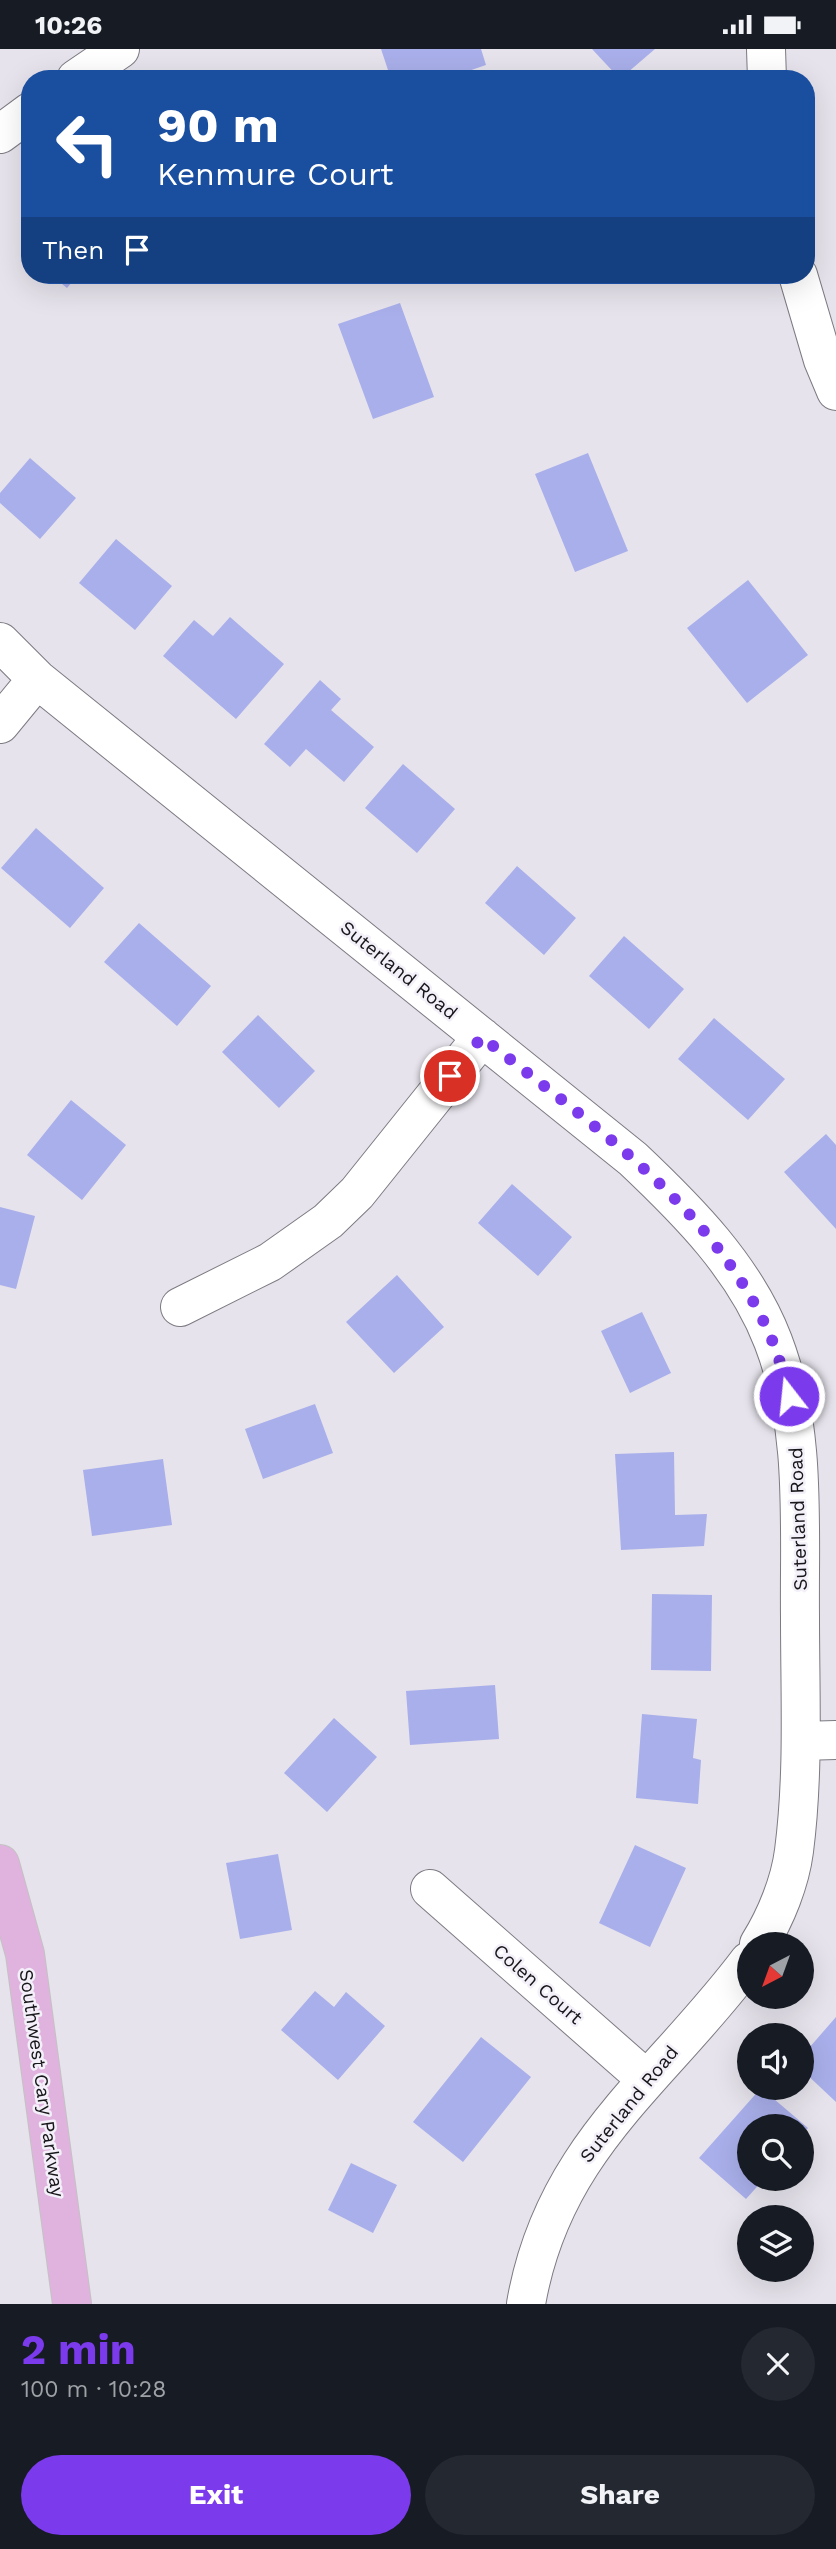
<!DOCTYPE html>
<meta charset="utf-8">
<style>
body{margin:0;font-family:"Work Sans",sans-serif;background:#242831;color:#f1f3f6;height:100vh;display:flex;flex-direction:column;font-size:26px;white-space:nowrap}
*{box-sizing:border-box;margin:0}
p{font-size:23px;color:#9ea1a6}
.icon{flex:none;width:38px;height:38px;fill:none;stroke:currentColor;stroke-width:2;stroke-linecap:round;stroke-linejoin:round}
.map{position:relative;height:2255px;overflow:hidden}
.details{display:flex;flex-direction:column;background:#171b24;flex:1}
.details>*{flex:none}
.guide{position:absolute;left:21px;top:21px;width:794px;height:214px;border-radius:28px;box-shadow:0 7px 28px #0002;background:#1a4fa0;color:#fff;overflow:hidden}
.needle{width:46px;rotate:221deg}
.controls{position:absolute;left:737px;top:1883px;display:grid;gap:14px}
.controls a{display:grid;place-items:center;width:77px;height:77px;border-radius:50%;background:#171b24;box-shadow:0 7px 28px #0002;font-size:35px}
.pin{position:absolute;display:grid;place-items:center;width:60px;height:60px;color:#fff;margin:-30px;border:4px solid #fff;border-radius:50%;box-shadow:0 2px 7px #0007}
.me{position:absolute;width:77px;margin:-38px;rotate:344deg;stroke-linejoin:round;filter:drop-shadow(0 0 5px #0008)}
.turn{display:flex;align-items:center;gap:24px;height:147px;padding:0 21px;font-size:32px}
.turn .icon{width:91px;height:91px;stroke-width:2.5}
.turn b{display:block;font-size:49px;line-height:60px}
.then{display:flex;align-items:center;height:66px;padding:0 21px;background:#0003;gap:14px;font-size:26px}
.round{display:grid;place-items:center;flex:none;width:74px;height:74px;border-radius:37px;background:#242831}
.overview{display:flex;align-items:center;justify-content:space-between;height:119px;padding:0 21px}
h1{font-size:42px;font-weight:700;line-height:52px;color:#7c3aed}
.cta{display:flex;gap:14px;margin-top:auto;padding:14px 21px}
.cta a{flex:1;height:80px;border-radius:42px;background:#7c3aed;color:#fff;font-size:28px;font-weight:700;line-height:80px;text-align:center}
.cta a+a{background:#242831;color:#f1f3f6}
.status{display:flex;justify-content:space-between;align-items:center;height:49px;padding:0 35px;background:#171b24;direction:ltr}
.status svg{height:19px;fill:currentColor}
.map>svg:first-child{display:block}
</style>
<div class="status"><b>10:26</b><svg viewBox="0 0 49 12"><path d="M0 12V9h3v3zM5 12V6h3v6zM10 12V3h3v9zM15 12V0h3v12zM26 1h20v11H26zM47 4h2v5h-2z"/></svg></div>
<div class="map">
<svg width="836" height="2255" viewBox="0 0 836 2255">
<rect width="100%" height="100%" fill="#e6e3ec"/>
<path fill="#a9afea" d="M381,0h100l5,16 -41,14h-54z
M592,0h63l-35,30z
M51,226h27l-11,13z
M400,254l34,94 -61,22 -35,-95z
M588,404l40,98 -53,21 -40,-98z
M30,409l46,40 -36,41 -40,-36v-10z
M116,490l56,47 -37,44 -56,-47z
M748,531l60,75 -61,48 -60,-75z
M230,568l54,47 -48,55 -73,-63 31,-36 19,16z
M320,631l21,19 -10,11 43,37 -30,35 -38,-33 -16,18 -26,-23z
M403,715l52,45 -38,44 -52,-45z
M36,779l68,60 -34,40 -69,-60z
M517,817l59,52 -32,37 -59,-52z
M139,874l72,63 -34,40 -73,-64z
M624,887l60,53 -35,40 -60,-53z
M258,966l57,56 -36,37 -57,-56z
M714,969l71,61 -37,41 -70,-61z
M71,1051l55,45 -44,55 -55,-45z
M826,1085l10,11v84l-52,-57z
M512,1135l60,53 -34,39 -60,-53z
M0,1158l35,9 -19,73 -16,-4z
M397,1226l47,52 -50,46 -48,-51z
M642,1263l29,61 -41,20 -29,-62z
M315,1355l18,49 -70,26 -18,-50z
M674,1403l1,63 32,-1 -3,32 -83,4 -6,-96z
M163,1410l9,66 -80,11 -9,-66z
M652,1545l60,1 -1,76 -60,-1z
M495,1636l4,54 -89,6 -4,-54z
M642,1665l55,5 -4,39 8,2 -3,44 -62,-6z
M334,1669l43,39 -50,55 -43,-39z
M635,1796l51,23 -36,79 -51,-24z
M278,1805l14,76 -52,9 -14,-76z
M315,1942l19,16 12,-15 39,34 -47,54 -57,-50z
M836,1968v85l-34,-32v-14z
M481,1988l50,40 -68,85 -50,-40z
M761,2039l47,40 -6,7v-9h-53v53h15l-18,20 -47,-41z
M351,2114l46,22 -24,48 -45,-23z"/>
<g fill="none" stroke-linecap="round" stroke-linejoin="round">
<g stroke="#7d7a82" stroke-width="40">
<path id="minor" d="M766,0l1,30
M76,30l44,-30
M0,85l30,-22
M798,226l25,85 13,31
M0,593l37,37 596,480c55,52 112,109 140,182 34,88 26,185 27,277 0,77 4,156 -6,233 -4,31 -18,66 -35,93
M0,675l37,-45
M180,1258l90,-45 58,-41 29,-28 125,-156
M801,1692l35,-1
M430,1840l216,190
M526,2255c27,-157 134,-224 223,-343"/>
</g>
<g stroke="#c3c2c3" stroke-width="40">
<path id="major" d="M0,1815l25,90 47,350"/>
</g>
<use href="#minor" stroke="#fff" stroke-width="38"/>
<use href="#major" stroke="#e0b3df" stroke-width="38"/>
</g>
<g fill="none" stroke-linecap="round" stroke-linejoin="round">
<path stroke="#7c3aed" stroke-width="12" stroke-dasharray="0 21.6" d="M450,1027l32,-39c108,87 234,170 290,303 8,17 11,37 17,56"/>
</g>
<g text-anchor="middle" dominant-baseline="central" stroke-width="5" stroke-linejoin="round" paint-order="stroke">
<g font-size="19" fill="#171619" stroke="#f3f0f9">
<text transform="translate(399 921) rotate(39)">Suterland Road</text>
<text transform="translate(798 1470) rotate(-92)">Suterland Road</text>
<text transform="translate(538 1935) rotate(41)">Colen Court</text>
<text transform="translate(42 2034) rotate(82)">Southwest Cary Parkway</text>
<text transform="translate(629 2055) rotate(-51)">Suterland Road</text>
</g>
</g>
</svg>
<div class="controls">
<a><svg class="needle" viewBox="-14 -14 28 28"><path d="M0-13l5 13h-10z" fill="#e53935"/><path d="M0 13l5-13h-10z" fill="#9ea1a6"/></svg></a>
<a><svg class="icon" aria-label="sound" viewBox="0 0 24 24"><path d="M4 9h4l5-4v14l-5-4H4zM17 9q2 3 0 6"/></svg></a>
<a><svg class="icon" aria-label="search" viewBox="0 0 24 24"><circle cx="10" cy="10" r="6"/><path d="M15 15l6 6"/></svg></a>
<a><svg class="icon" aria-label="layers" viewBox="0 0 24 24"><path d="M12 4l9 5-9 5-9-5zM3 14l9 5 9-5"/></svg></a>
</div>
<div class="pin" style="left:450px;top:1027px;background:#d93025"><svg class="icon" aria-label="arrive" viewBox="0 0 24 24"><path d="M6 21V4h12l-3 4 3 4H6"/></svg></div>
<svg class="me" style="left:789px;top:1347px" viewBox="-20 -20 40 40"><circle r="17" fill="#7c3aed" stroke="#fff" stroke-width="3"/><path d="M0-11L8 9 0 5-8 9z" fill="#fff"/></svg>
<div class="guide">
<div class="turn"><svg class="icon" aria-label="left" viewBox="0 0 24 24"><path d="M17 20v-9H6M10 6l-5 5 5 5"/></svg><div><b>90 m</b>Kenmure Court</div></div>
<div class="then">Then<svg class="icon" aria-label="arrive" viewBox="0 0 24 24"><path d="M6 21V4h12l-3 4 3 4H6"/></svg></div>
</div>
</div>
<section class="details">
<div class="overview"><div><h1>2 min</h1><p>100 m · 10:28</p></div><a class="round"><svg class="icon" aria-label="close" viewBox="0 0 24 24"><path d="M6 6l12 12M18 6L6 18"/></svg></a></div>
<div class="cta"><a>Exit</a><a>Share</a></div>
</section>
